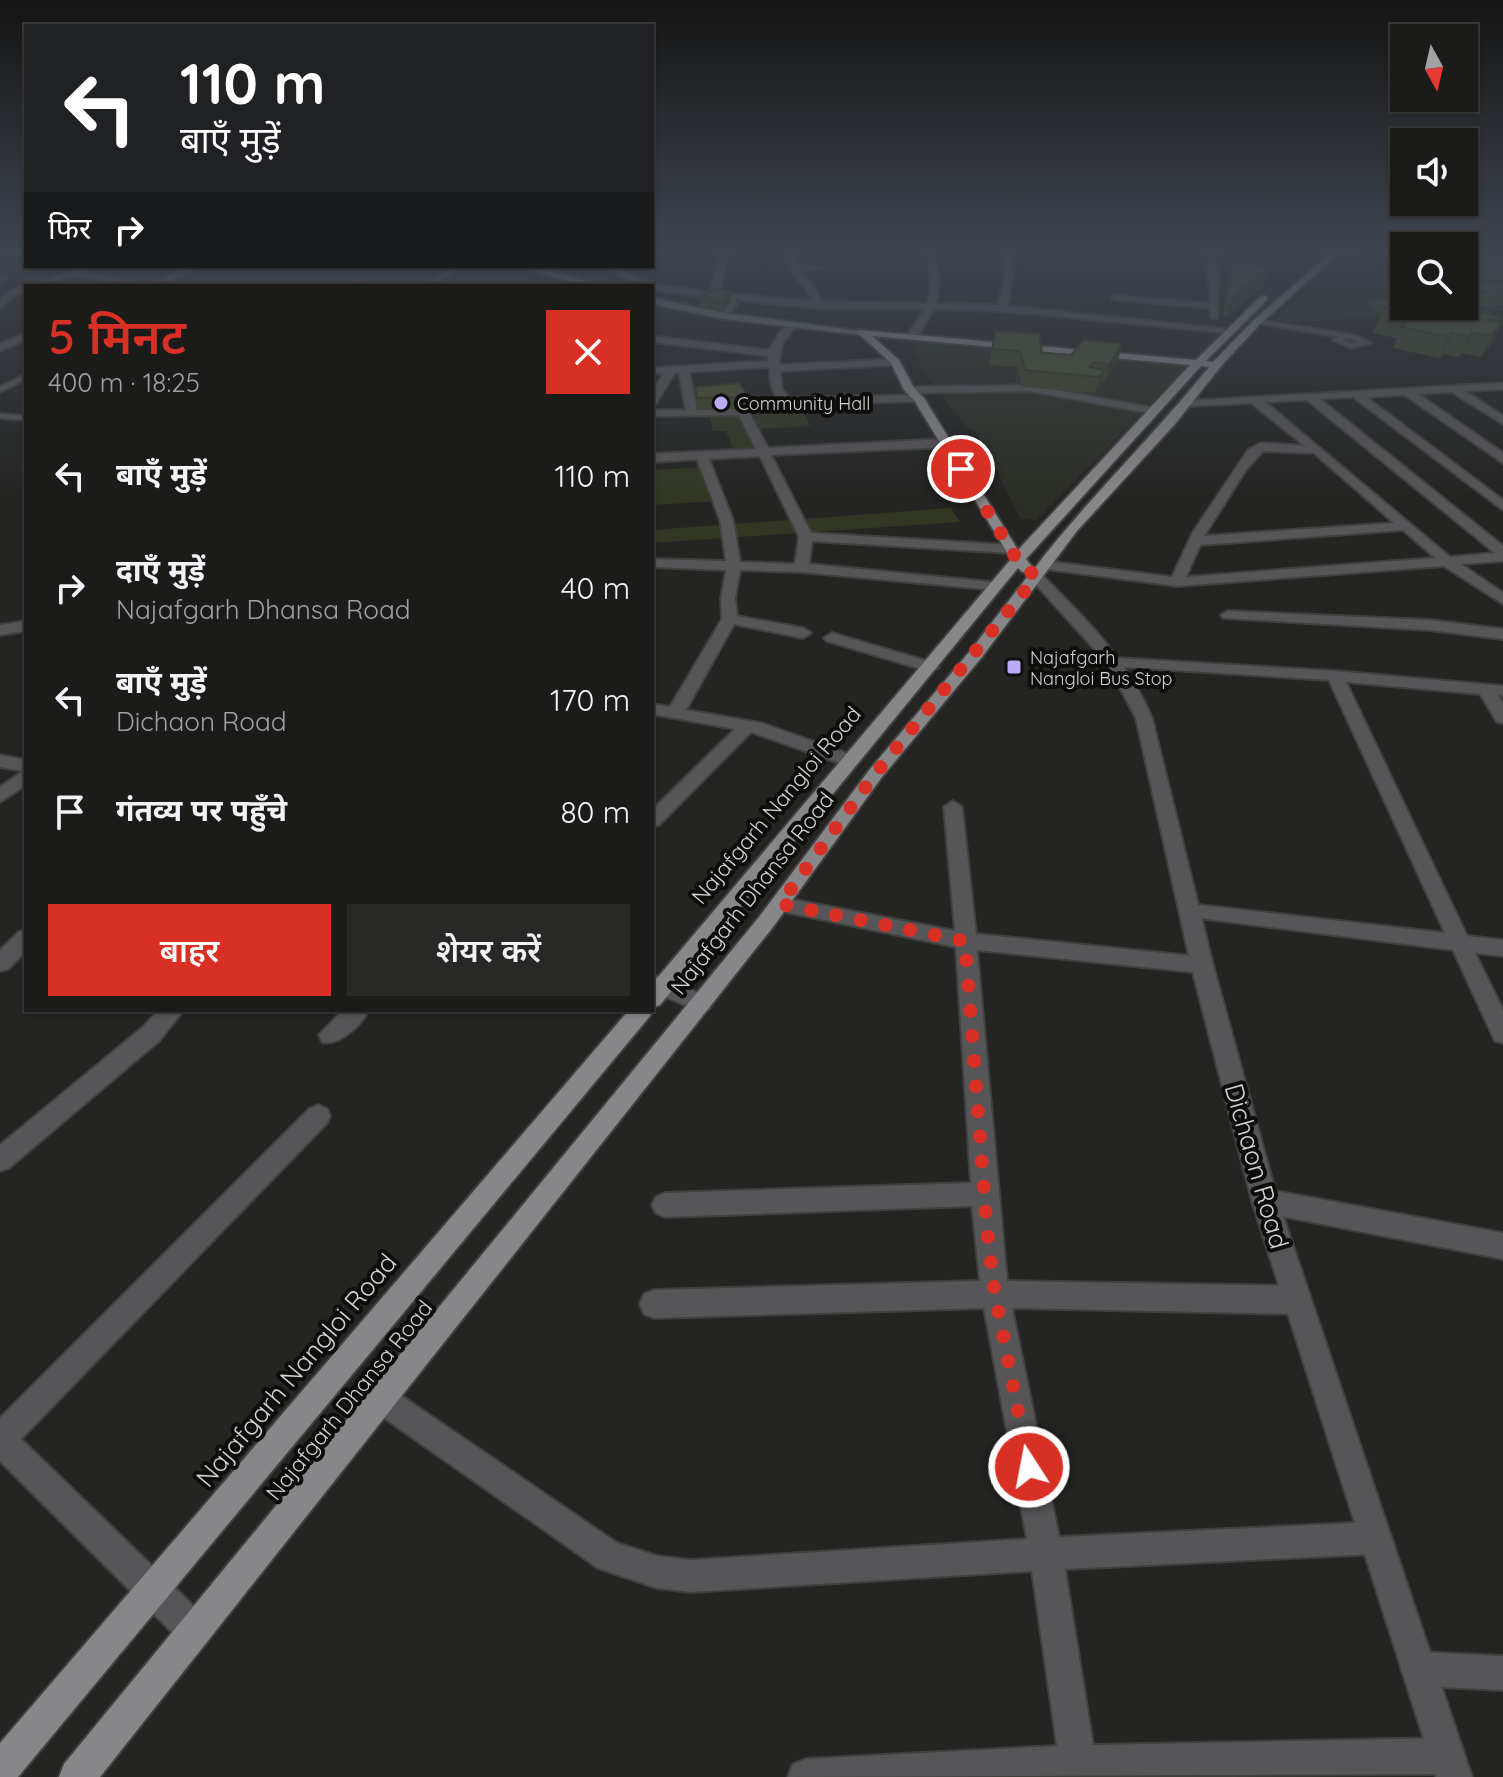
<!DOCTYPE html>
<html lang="hi">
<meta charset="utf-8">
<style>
body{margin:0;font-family:Quicksand,"Noto Sans Devanagari",sans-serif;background:#282827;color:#f1f3f6;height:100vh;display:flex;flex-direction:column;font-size:30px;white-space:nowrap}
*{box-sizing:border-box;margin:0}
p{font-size:26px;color:#a0a1a2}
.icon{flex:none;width:44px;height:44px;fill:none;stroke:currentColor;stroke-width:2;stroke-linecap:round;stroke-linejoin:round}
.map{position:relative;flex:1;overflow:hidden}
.sheet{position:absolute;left:24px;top:284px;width:630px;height:728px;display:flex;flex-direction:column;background:#1b1b1a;border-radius:0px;box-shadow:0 2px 6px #0004,0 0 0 2px #393939}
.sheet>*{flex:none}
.banner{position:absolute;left:24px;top:24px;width:630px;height:244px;border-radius:0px;box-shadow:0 2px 6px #0004,0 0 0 2px #393939;background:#202124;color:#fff;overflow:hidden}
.needle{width:52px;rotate:172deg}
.fabs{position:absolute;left:1390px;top:24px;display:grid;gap:16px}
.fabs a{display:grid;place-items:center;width:88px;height:88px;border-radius:0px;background:#1b1b1a;box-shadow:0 2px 6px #0004,0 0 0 2px #393939;font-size:40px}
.pin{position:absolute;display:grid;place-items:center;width:68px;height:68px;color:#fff;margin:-34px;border:4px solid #fff;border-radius:50%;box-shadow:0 2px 8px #0007}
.me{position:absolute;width:88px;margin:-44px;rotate:349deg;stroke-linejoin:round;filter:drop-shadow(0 0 6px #0008)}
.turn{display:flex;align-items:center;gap:28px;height:168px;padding:0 24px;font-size:36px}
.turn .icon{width:104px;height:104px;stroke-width:2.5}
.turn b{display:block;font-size:56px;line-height:68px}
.then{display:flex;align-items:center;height:76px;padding:0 24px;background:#0003;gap:16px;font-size:30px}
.round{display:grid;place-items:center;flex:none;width:84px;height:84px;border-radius:0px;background:#282827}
.summary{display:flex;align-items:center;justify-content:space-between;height:136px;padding:0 24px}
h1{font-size:48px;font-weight:600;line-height:60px;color:#d93025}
.action{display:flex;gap:16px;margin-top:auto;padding:16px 24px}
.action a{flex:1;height:92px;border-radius:0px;background:#d93025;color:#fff;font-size:32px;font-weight:600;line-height:92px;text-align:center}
.action a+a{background:#282827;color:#f1f3f6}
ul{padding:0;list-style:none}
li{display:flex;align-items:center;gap:24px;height:112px;padding:0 24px}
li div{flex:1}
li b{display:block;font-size:30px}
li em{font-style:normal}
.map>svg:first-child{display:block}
</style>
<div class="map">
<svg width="1503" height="1777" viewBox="0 0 1503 1777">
<rect width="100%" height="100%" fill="#242422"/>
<path fill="#2c2f26" d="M1503,268v43l-231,12 48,-46 84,-4v33h60v-36z
M909,339l279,27 -151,154 -16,-1 -45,-87 -9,-5 -44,-55z"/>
<path fill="#313722" d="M804,411l6,15 -52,3 -5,-16z
M738,413l19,38 -22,2 -9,-22h-13l-4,-17z
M707,467l12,34 -67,4v-35z
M951,508l9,14 -308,21v-13z"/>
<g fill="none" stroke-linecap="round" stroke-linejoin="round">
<g stroke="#40403e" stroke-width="4">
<path id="service" d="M1338,249h37l-39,3z
M454,266h7l-30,20h-7z
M354,280h4l10,6h-8l-6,-4z
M1257,320l97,15 17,8 -20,5 -18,-8 6,-3 -84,-14zM1348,338l12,4 -8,2 -9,-4z
M26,374v5l-26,13v-5z
M0,414l26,2v4l-26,-2z"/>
</g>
<g stroke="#40403e" stroke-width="4">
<path id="minor" d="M0,249l26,3v6l-26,-3z
M721,249h8l-9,44 92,8c-6,-16 -22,-26 -26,-43l6,-9h8l-6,9 2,6 27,4 -24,1 18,21 4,11 106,3 4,-21 -5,-34h8l5,34 -3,21 62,1 7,-30 -3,-26h8l3,26 -6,31 228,24 -5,3 -228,-22 -68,-2 -14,24 -9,7 -5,-3 19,-28 -107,-1 -84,-8 4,3 -14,16 -5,-3 9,-12 -14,-6 -62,-8v-4h-10l-41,-20h11l40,18 58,8z
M1207,249h8l4,28 -2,41h-6l-1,-10 -99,-9 5,-3 94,7z
M193,266h12l-49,20h-12z
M554,266h15l-26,8 -4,-3z
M75,270l61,13 4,3c-21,0 -45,-11 -65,-10 -15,1 -28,10 -44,10z
M0,276l6,1 1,2 -7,3z
M26,286v6l-9,2 -17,14v-8l11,-10z
M792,321l5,3 -15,20 -3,21 116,-6 5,3 -5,3 -115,6 2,18 7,9 129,-3 6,3 -6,3 -128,4c-19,-6 -20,-20 -20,-38l-81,5 8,37h50l21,39 177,-9 6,4 -6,4 -174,8 40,78 199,12 7,4 -7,4 -198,-12 -3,23 192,19v6l-5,1 -195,-18 -61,-2 -5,29 2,17 66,12 8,5 -8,5 -69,-14 -48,86 75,13 93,33 3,4 -3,4h-12l-91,-32 -92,93 -7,2v-17l83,-81 -83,-15v-10l18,3 52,-88 -1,-20 5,-29 -74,-3v-8l74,2 -6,-41 -23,-61 -45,3v-8l104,-5 -17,-34 -87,1v-6h34l-7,-37h-4l-19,30 -4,1v-12l12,-19 -12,1v-6l116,-7v-5l-116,-14v-6l117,14 11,-18zM760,456l39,81 -4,27 -55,-2 -7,-42 -24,-61z
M26,333v7l-26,11v-7z
M1503,383v6l-38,2 38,25v8l-51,-32 -34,2 85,59v10l-98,-68 -39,2 137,103v10l-150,-113 -33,2 183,147v15l-42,3 42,29v11l-59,-38 -267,20 -132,-17 -7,-4 7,-4 127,16 21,-45 55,-82 13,-7 44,3 -54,-43 -63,3 -6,-3 2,-2zM1307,400l188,153 -45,4 -185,-155zM1263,451l51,2 80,70 -190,13 42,-66zM1403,530l32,28 -249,19 14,-32z
M1029,385l125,23 6,3 -6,3 -125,-23 -120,2 -5,-3 5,-3z
M1228,611l201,9 74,9v10l-74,-9 -206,-12 -2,-3z
M26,621v10l-26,4v-10z
M832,633l105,31 2,3 -8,5 -104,-31 -3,-3z
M1116,658l219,13 168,15v10l-5,-1 5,9v19l-6,-1 -17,-28 -134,-12 121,254 36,4v16l-28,-3 28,57v33l-8,-2 -42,-91 -270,-34 -3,-5 3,-5 7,-2 255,29 -116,-253 -219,-14v-6z
M0,755l26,5v25l-26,17v-15l23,-16 -23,-4z
M953,801l9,6 14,127 226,23 8,2 3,6 -3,6 -8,2 -225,-23 30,331 290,5 10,4 4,10 -4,10 -10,4 -285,-6 47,229 316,-15 11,5 5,11 -5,11 -11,5 -310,15 28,176 354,-7 13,5 5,13 -5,13 -13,5 -659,3 5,-13 13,-5 251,-13 -25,-175 -342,21 -33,-4 -59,-20 -225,-158 -5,-10 5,-10 10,-5 10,5 224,153 40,13 33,4 337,-21 -43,-231 -330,10 -10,-4 -4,-10 4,-10 10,-4 326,-9 -8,-75 -307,11 -9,-4 -4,-8 4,-8 9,-4 306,-10 -15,-236 -176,-36 -7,-2 -3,-5 3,-5 7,-2 175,34 -11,-124z
M26,930v21l-18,18 -8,2v-21l19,-18z
M652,974l57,23 3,6 -3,6 -8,3 -49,-21z
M159,1010h25l-25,31 -150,127 -9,3v-26l143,-118z
M343,1010h26c-8,15 -30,37 -47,32l-3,-7z
M318,1105l9,4 3,7 -3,7 -306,316 186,180 5,12 -5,12 -12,5 -12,-5 -183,-182v-43l309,-309z
M1265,1189l238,44v26l-238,-46 -9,-4 -4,-8 4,-8z
M1418,1652l85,4v34l-85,-4 -12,-5 -5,-12 5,-12z"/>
</g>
<g stroke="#40403e" stroke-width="4">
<path id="tertiary" d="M1036,573l5,1c44,44 87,86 111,144l61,247 65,236 194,576h-36l-184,-576 -61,-236 -55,-247 -30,-56 -77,-85z"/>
</g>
<g stroke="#40403e" stroke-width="4">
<path id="secondary" d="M516,266h14l74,20h-15z
M652,298l72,15 143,19 -5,3 -138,-16 -72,-15z"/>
</g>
<g stroke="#40403e" stroke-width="4">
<path id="primary" d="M1335,249h9l-84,75 -38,41 -47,59 -98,107 -95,126 -100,120 -109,150 -673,850h-41l5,-13 695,-847 111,-148 100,-118 61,-79h-9l-4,-4 -358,437 -8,3v-24l359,-425 -97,-159 -10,-10 -13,-27 -32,-29v-4l337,30 65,-64h6v4l-61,61 7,1 41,-42zM872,336l318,29 -172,185 -94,-152 -10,-10 -15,-28zM1201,366l8,1c-56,70 -121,131 -175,202l-8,-10z
M652,1008l1,2 -3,6 -632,761h-18v-34l629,-733z"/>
</g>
<use href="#service" fill="#565557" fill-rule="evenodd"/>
<use href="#minor" fill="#565557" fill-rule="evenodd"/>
<use href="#tertiary" fill="#565557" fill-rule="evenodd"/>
<use href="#secondary" fill="#717173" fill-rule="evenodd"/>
<use href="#primary" fill="#878689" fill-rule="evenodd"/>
</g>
<path fill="#3f462b" d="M1503,259v21h-19l-1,4 20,-1v22l-40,2 8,6 30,10 -10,21 -10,13 -19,-4 -3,4 -16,-3 -3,4 -47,-10 4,-10 -24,-5 9,-21h-2l-12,-7 2,-5 34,6h60v-45z
M1233,263l31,23 -38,31 -3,-1 5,-34z
M1404,268v12l-4,-2z
M699,298l32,3 -7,10 -24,-3z
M1122,344l-4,16 -13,21h-3l-1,5 -6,7 -73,-6 -4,-20 -29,-2 3,-16 79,6z
M695,387l53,10v12l-51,1z"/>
<path fill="#333923" d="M1270,267l-6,19 -38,31 6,-20z
M731,292v9l-7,10v-10z
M1500,319l-7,15 8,-11 -10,21 -10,13 10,-21 -5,-16z
M1452,333l-9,21 -3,4 9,-21z
M1472,333l-10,20 -3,4 10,-20z
M1122,344l-4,16 -13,21 4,-16z
M1105,370l-4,16 -6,7 4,-16z"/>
<path fill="#495132" stroke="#333923" stroke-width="2" d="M1503,259v7l-27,1 12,6 -22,1 -2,-1v-12z
M1233,263l37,4 -38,30h-4z
M1477,281l7,3 19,-1v7l-39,3v-8h2l-2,-1v-2z
M715,288l16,4 -7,9 -25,-3z
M1396,299l5,3h-9l-4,4 -6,1 -12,-7z
M1404,301v5h53l16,3 -3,4 18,-1 12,7 -14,1 15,3 -10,13 -19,-3 -3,4 -17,-4 -3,4 -48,-10 8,-8 -28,-6 11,-11z
M996,331l43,3 3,19 29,2 13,-15 38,4 -13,21 -15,-3 -4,5 15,3 -6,7 -74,-7 -5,-19 -28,-2z
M739,383l9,14 -51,1 -2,-11z"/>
<linearGradient id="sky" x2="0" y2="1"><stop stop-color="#141413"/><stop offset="0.5" stop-color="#3f454f"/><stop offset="1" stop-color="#3f454f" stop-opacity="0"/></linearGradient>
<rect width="1503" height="498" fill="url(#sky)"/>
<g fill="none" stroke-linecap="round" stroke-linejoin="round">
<path stroke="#d93025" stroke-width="14" stroke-dasharray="0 25.2" d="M961,469l57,92 18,16 -160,196 -96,131 185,37 22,289 8,64 34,173"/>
</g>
<g fill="#bbaaf6" stroke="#0d0d0c" stroke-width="3">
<circle cx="721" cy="403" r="8"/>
<rect x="1006" y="659" width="16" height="16" rx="4"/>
</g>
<g text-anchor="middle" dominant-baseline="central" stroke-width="8" stroke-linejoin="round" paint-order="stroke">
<g font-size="18" fill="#d2d3d1" stroke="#0d0d0c" text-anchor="start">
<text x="737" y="403">Community Hall</text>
<text x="1030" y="657">Najafgarh<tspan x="1030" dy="21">Nangloi Bus Stop</tspan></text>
</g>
<g font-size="22" fill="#d2d3d1" stroke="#0d0d0c">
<text transform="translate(776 805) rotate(-50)">Najafgarh Nangloi Road</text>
<text transform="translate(752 893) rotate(-52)">Najafgarh Dhansa Road</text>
<text transform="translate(349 1400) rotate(-51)">Najafgarh Dhansa Road</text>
</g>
<g font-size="26" fill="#d2d3d1" stroke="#0d0d0c">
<text transform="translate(1257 1166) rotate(74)">Dichaon Road</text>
<text transform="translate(296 1370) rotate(-50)">Najafgarh Nangloi Road</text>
</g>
</g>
</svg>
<div class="fabs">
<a><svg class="needle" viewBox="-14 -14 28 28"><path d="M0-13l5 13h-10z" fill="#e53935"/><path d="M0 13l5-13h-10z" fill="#a0a1a2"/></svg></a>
<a><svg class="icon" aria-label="sound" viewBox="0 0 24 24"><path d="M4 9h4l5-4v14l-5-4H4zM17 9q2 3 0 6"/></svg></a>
<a><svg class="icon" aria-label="search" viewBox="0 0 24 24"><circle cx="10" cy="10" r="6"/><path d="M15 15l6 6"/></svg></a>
</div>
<div class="pin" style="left:961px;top:469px;background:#d93025"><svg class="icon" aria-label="arrive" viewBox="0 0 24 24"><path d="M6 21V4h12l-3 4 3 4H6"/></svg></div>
<svg class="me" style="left:1029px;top:1467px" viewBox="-20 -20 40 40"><circle r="17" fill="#d93025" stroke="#fff" stroke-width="3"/><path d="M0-11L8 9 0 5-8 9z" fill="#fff"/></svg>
<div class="banner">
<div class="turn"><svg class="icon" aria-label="left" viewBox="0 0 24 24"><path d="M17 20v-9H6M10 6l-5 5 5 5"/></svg><div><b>110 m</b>बाएँ मुड़ें</div></div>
<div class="then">फिर<svg class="icon" aria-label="right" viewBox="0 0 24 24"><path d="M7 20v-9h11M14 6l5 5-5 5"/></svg></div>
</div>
<section class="sheet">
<div class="summary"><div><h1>5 मिनट</h1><p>400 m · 18:25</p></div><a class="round" style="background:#d93025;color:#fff"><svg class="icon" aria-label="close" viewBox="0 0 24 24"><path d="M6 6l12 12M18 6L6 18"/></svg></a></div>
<ul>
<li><svg class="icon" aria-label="left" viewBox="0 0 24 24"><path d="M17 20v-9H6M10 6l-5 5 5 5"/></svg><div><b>बाएँ मुड़ें</b></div><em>110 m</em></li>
<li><svg class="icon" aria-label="right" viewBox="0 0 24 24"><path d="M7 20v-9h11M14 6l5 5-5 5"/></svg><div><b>दाएँ मुड़ें</b><p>Najafgarh Dhansa Road</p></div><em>40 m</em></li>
<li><svg class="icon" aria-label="left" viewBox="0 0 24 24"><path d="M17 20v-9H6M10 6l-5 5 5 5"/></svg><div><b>बाएँ मुड़ें</b><p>Dichaon Road</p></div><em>170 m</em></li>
<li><svg class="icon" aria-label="arrive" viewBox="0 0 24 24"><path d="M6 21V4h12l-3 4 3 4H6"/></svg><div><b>गंतव्य पर पहुँचे</b></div><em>80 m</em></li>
</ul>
<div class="action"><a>बाहर</a><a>शेयर करें</a></div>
</section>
</div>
